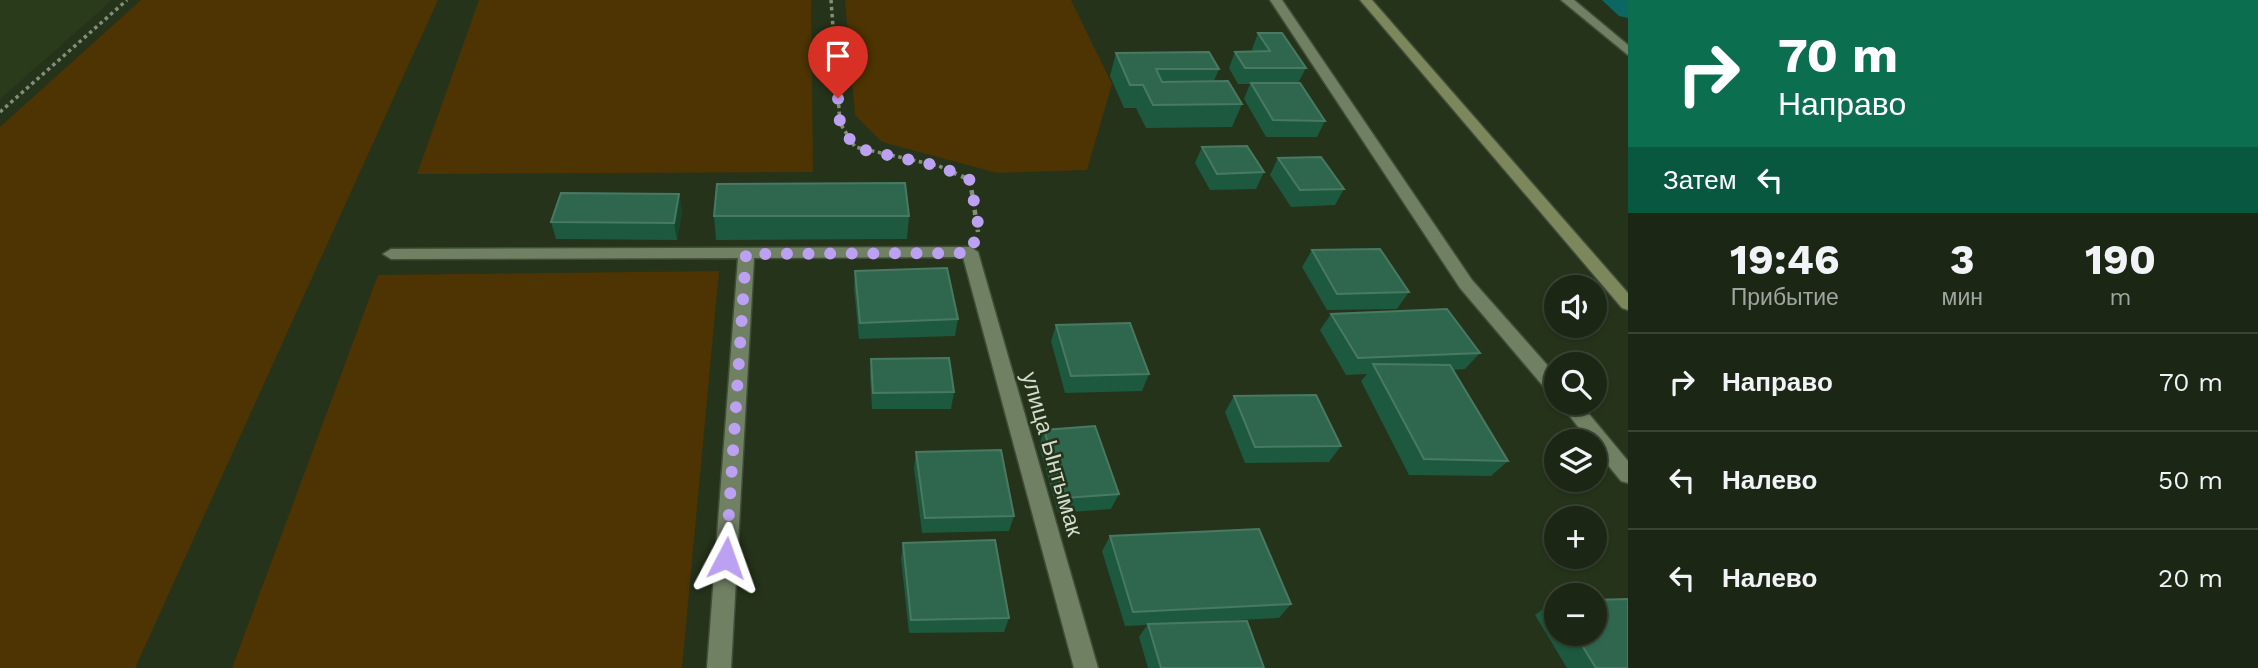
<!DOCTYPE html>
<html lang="ru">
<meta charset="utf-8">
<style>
body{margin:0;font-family:"Work Sans",sans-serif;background:#252e1d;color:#f1f3f6;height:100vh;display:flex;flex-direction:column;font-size:26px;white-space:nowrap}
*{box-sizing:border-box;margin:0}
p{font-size:23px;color:#a0a5a0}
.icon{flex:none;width:38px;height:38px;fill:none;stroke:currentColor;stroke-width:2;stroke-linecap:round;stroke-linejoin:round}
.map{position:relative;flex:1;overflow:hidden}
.drawer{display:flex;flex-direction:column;background:#1c2614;width:630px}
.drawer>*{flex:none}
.guide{background:#0b6e4f;color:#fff;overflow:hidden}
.controls{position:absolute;left:1544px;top:275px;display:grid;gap:14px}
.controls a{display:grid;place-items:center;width:63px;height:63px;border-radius:50%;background:#1c2614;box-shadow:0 2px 5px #0004,0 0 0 2px #3a4334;font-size:35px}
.pin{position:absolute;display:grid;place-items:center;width:60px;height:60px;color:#fff;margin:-72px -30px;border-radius:50% 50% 50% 0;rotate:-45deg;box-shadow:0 0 7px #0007}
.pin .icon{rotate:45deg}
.me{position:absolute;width:77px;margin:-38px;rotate:4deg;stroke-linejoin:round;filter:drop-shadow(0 0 5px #0008)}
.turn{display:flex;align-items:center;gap:24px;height:147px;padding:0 35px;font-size:32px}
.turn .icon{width:91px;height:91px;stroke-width:2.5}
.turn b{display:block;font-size:49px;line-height:60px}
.then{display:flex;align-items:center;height:66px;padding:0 35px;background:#0003;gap:14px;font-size:26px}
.eta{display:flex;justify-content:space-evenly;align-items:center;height:119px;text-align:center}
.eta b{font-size:42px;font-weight:700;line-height:49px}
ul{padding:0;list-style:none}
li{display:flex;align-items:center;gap:21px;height:98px;padding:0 35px;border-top:2px solid #3a4334}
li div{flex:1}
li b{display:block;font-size:26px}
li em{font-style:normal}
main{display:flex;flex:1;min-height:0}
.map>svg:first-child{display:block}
</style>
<main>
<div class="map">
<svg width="1628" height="668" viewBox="0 0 1628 668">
<rect width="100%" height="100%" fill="#25331a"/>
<path fill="#2a3b1b" d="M0,0h112l-112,99z"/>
<path fill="#4e3303" d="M141,0h297l-303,668h-135v-541z
M479,0h332l2,172 -396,2z
M845,0h226l41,84 -25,86 -90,3 -115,-31 -27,-27z
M719,271l-37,397h-450l146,-393z"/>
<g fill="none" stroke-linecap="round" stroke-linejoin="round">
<path fill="#0c6762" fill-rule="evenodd" d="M1602,0h26v18l-9,-2z"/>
<g stroke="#414d38" stroke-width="3">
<path id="street" d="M1270,0h12l190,280 84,95v20l-7,-2 -89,-105z
M1561,0h13l54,45v10z
M970,247l8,5 120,416h-24l-111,-411 -209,1 -23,410h-24l31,-410 -347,1 -8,-5 8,-5z
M1559,402h20l49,59v22l-7,-2 -27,-33v-7h-5z"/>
</g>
<g stroke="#414d38" stroke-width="3">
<path id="secondary" d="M1360,0h12l256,293v17l-6,-2z"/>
</g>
<path stroke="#838f7b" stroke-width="3.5" stroke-dasharray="3.5 3.5" stroke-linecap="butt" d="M831,0l9,123 15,24 84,19 17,8
M0,112l127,-112"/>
<path stroke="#838f7b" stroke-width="4.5" stroke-dasharray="5 5" stroke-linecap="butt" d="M952,172l18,8 8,52"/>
<use href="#street" fill="#6f8063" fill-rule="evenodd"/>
<use href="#secondary" fill="#7d875c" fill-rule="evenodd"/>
</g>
<path fill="#1c593f" d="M1258,33l48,35 -8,15 27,38 -8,16h-51l-22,-38 6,-15h-12l-9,-16 6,-16h18l-1,-3z
M1116,53l103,16 -5,12 28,23 -10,23 -86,1 -10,-20h-12l-14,-32z
M1202,147l62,25 -8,17 -46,1 -15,-27z
M1278,158l66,31 -9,16 -44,2 -21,-32z
M679,194l3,17 -5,29 -121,-1 -5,-17z
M714,216h195l-2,23 -191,1z
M1312,250l97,42 -12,17 -70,1 -25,-43z
M855,271l103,48 -3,17 -96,3 -5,-51z
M1331,314l149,39 -15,16 -12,1 55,91 -17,15 -82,-1 -48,-94 6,-7 -21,1 -26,-45z
M1056,325l93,49 -7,17 -77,2 -14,-52z
M871,359l83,33 -3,17h-79l-2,-34z
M1234,396l107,50 -12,16 -84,1 -20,-51z
M1044,430l75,64 -8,15 -53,4 -19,-67z
M916,452l98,64 -5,15 -87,2 -8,-65z
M1110,536l181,68 -12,14 -75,4 60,46h-116l-9,-31 8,-12 -22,1 -23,-75z
M903,543l106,75 -5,14 -95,1 -8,-75z
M1555,601l1,33h38l34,34h-61l-32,-53z"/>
<path fill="#17442a" d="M679,194l3,17 -5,29 -3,-17z"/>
<path fill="#2f674e" stroke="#497962" stroke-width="2" d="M1258,33h24l24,35h-61l-10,-16 35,-1z
M1209,52l10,17h-63l6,13 66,-1 14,23 -89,1 -10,-20h-13l-14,-32z
M1251,83h49l25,38 -52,-1z
M1247,146l17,26 -47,2 -15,-27z
M1321,157l23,32 -44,1 -22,-32z
M905,183l4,33h-195l3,-32z
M561,193l118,1 -5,29 -123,-1z
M1380,249l29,43 -72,2 -25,-44z
M947,268l11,51 -98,4 -5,-52z
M1447,309l33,44 -122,5 -27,-44z
M1130,323l19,51 -78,2 -15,-51z
M949,358l5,34 -81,1 -2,-34z
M1373,364l77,1 58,96 -84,-2z
M1316,395l25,51 -86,1 -21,-51z
M1095,426l24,68 -54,4 -21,-68z
M1001,450l13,66 -89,2 -9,-66z
M1259,529l32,75 -158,8 -23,-76z
M995,540l14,78 -98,2 -8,-77z
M1628,599v69h-32l-21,-34h19v-34z
M1247,621l17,47h-103l-13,-44z"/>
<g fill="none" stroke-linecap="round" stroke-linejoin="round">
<path stroke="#bca0f2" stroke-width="12" stroke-dasharray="0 21.6" d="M726,558l20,-304 224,-1 9,-24 -9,-49 -31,-14 -84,-18 -15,-25 -2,-25"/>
</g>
<g text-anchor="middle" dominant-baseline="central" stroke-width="5" stroke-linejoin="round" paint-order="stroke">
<g font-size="23" fill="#d3dccd" stroke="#25331a">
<text transform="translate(1052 454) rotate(74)">улица Ынтымак</text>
</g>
</g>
</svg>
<div class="controls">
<a><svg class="icon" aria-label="sound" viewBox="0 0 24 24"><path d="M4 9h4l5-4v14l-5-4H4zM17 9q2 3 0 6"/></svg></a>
<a><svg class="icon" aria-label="search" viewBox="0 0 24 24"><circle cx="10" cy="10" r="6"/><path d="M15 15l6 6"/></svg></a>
<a><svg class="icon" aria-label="layers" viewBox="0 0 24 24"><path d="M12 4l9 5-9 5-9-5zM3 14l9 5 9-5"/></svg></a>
<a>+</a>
<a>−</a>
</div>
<div class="pin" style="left:838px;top:98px;background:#d93025"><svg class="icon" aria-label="arrive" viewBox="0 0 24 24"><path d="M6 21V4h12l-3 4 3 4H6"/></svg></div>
<svg class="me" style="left:726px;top:558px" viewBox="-20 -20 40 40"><path d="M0-17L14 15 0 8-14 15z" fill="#bca0f2" stroke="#fff" stroke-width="4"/></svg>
</div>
<section class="drawer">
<div class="guide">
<div class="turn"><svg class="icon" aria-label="right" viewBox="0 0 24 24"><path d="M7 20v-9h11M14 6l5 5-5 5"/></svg><div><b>70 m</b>Направо</div></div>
<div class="then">Затем<svg class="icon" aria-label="left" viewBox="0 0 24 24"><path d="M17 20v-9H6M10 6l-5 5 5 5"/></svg></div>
</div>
<div class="eta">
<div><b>19:46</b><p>Прибытие</p></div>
<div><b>3</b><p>мин</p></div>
<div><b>190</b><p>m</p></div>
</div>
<ul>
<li><svg class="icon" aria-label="right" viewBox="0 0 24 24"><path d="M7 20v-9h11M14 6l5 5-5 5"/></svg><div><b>Направо</b></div><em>70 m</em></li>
<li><svg class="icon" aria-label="left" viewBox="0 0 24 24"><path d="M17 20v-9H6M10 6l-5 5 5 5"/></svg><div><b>Налево</b></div><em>50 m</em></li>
<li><svg class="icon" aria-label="left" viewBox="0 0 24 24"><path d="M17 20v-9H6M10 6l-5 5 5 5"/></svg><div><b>Налево</b></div><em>20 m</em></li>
</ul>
</section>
</main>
